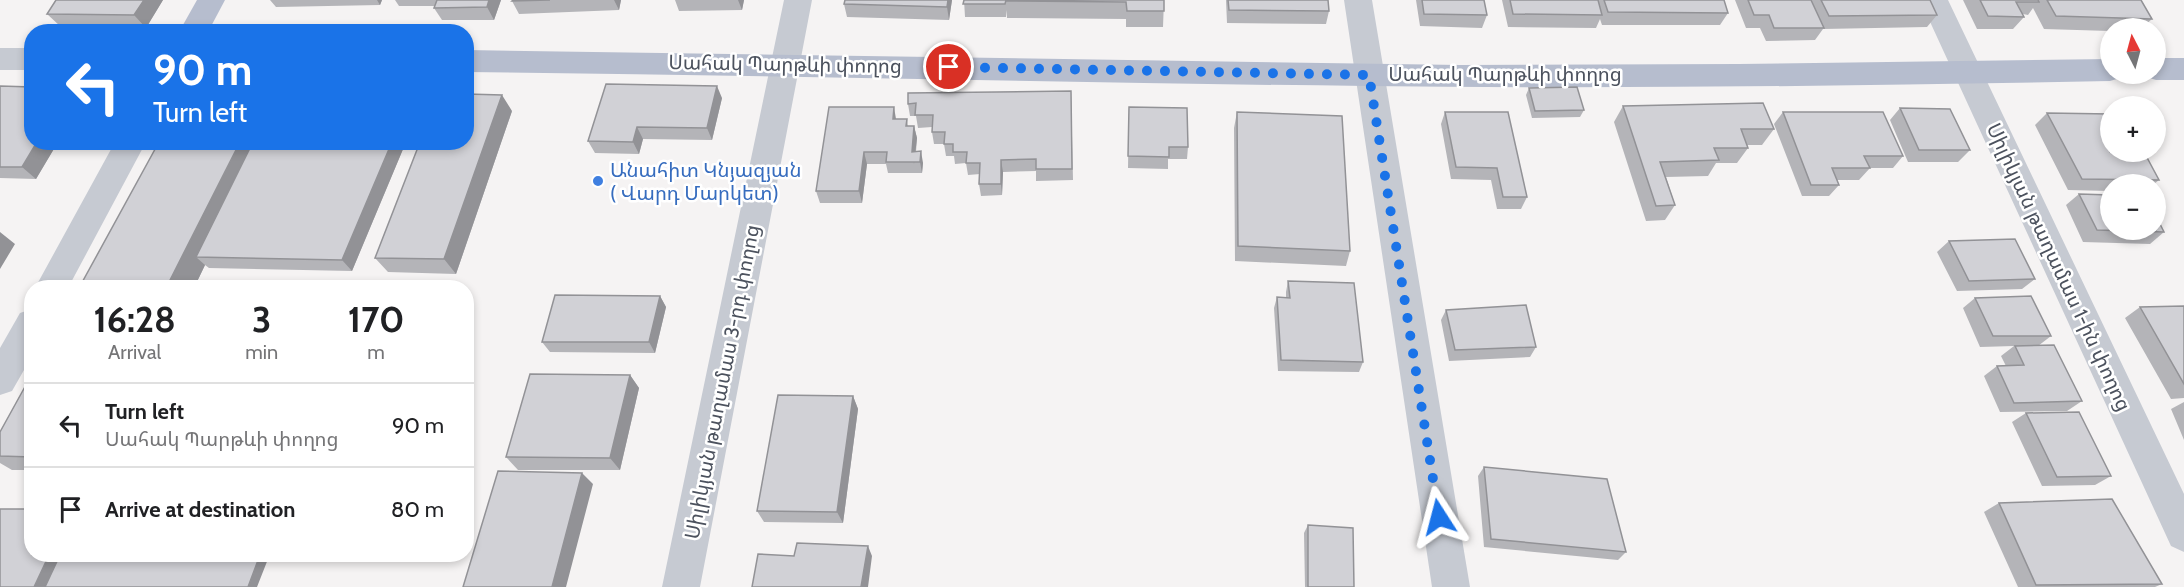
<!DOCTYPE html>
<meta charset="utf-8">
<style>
body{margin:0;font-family:Cabin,"Noto Sans Armenian",sans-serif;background:#f2f2f2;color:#202124;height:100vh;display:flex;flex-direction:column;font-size:22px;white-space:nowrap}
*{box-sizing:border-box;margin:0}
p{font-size:20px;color:#757577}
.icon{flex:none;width:33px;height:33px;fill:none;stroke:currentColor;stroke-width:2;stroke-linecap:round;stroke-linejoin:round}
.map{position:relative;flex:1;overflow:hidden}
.drawer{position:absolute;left:24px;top:280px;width:450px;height:282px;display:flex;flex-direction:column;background:#fff;border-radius:24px;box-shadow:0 3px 9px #0003}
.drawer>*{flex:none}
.guide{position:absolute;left:24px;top:24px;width:450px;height:126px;border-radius:24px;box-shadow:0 3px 9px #0003;background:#1a73e8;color:#fff;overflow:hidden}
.needle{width:39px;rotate:354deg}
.controls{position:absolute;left:2100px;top:18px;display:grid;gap:12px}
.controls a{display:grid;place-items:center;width:66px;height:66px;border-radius:50%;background:#fff;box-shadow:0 3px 9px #0003;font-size:30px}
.pin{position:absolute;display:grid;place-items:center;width:51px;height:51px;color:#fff;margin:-26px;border:3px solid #fff;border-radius:50%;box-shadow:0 2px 6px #0007}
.me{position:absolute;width:66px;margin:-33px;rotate:351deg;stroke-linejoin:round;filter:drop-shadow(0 0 4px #0008)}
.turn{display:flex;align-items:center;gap:21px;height:126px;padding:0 30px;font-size:27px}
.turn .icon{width:78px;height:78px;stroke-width:2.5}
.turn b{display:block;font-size:42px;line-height:51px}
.eta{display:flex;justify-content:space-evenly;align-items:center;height:102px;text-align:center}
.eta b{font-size:36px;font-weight:700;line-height:42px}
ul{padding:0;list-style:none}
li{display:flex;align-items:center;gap:18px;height:84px;padding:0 30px;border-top:2px solid #e0e0e0}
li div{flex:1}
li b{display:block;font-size:22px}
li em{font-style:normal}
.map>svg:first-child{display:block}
</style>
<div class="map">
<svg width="2184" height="587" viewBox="0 0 2184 587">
<rect width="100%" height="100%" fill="#f5f3f3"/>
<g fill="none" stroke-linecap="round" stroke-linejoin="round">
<path fill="#c6cad2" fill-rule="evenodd" d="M784,0h28l-112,587h-38z
M1344,0h28l98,587h-38z
M1920,0h28l236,494v58l-13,-6z
M0,48h32v22h-32z
M115,142h31l-78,146h-33z
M32,309v47l-20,35 -12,4v-47l20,-35z"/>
<path fill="#b6bdce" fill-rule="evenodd" d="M197,0h28l-17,32h-29z
M466,50l994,15 279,-1 371,-5v15h13l-3,4 -10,3c-248,5 -496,8 -743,5 -300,-3 -600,-11 -901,-14z
M2156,58h28v22h-28l-10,-3 -2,-3h12z"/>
</g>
<path fill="#b4b4b8" d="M56,0h107l-17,28 -86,-2 -13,-12z
M270,0h112l-2,5 -104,2z
M395,0h106l-7,20h-52l-8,-12 1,-2h-36z
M513,0h108l-2,10 -100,4 -7,-13z
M675,0h69l-2,10 -63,1z
M845,0h107l-3,20 -102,-3 -3,-13z
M964,0h200l-1,27h-37v-8l-119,-1v-8l-1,7h-41z
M1226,0h102l1,11 -3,13 -99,-1z
M1416,0h68l3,15 -5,13 -62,-2z
M1502,0h222l4,13 -8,12h-118l-2,-6 -4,9 -88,-1z
M1735,0h195l7,15 -10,12 -104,2 -8,11 -49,1 -6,-13h-14z
M1963,0h178l11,19 -10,9h-32v3l-66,-2 -11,-21 -5,7 -5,-1 1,3 -11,12h-36z
M0,86l32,56h26l-22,37 -36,-1z
M1529,88l55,22 -4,7 -48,1 -6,-23z
M1071,91l2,89 -37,1v-10l-33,1 -1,23 -21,1 -2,-12 1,-10 -12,1 -2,-12 -11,1 -1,-8h-8l-2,-12h-10l-2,-12v-5l-14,1 -2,-12h-6l-2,-12z
M722,98l-10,42 -69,-1 -4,15 -44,-1 -7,-12z
M1623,106l151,23 -12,16h-15l1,3 -11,15h-21l-8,13 -42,1 9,28 -10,15 -19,1 -32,-99z
M1129,107l59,40 -1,12h-19v10l-40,-1z
M1900,108l70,42 -12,12h-50l-18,-42z
M512,111l-56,163 -68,-2 -13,-14z
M1237,112l113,139 -4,15 -111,-5 -1,-133z
M1445,112l82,85 -6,12h-24l-6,-29 -40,-1 -10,-55z
M1783,112l120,44 -10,12h-23l-11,12h-22l2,5 -10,11h-27l-28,-72z
M2047,113l112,67 -5,4h-44v7l-42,-1 -33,-65z
M896,119h11l1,7h6l3,12 -1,14 7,11 -1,10h-34l-2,-9h-19l-5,39h-42l-4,-12z
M406,142l-54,129 -143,-3 -4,-3 -11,23h-115z
M2079,194l85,38 -14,12 -67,-2 -17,-37z
M1949,241l86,38 -13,10 -65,2 -20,-39z
M1288,281l75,81 -4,10 -81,-1 -4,-63 3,-11 9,1v-6z
M660,296l6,11 -11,46 -105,-1 -8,-10z
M1975,298l76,38 -13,10 44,55 -15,10 -67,1 -16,-36 13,-10h9l-5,-10 13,-10 -34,1 -17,-39z
M2184,306v92l-13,1 -46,-81 15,-11z
M1446,310l90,37 -6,10 -81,4 -8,-41z
M32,374v96h-20l-12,-7v-31z
M630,375l9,13 -19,82h-102l-12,-13z
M853,396l5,13 -15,114 -79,-1 -7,-11z
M2184,402v38l-13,-31z
M2026,413l85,63 -16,9 -53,1 -30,-64z
M1484,467l142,85 -8,8 -134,-13 -6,-71z
M1999,503l163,81 -7,3h-137l-34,-75z
M1308,525l46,62h-49l-1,-54z"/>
<path fill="#929296" d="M144,0h19l-17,28 -12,-13z
M377,0h5l-2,5z
M489,0h12l-7,20 -7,-13z
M614,0h7l-2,10z
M738,0h6l-2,10z
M948,0h4l-3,20 -2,-13z
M717,86l5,12 -10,42 -5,-12z
M502,95l10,16 -56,163 -12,-15z
M894,107l2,12h-3z
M914,126l3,12 -3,26 -2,-12z
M637,127l6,12 -4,15 -6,-12z
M37,142h21l-22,37 -14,-12z
M240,142h26l-70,115 9,8 -11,23h-28z
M392,142h14l-54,129 -10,-11z
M921,151l2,12 -1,10 -2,-11z
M864,152l3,12 -5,39 -3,-12z
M1001,160l2,12 -1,23 -1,-11z
M0,232l15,12 -15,25z
M660,296l6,11 -11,46 -6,-11z
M630,375l9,13 -19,82 -10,-12z
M853,396l5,13 -15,114 -6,-11z
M582,473l11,11 -27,103h-14z
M868,546l4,10 -4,31h-7z
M49,555h21l-15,32h-21z
M260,555l8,4 -11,28h-9z"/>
<path fill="#d1d1d6" stroke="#929296" stroke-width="1.5" d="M56,0h88l-10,15 -87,-1z
M437,0h52l-2,7 -53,1z
M513,0h37l-38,1z
M845,0h103l-1,7 -103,-3z
M964,0h42l-1,4h-42z
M1006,0h158v11h-37l-1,-9 -120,-1z
M1228,0h100l1,11 -100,-1z
M1422,0h62l3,15 -63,-1z
M1510,0h88l4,15 -89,-1z
M1604,0h120l4,13 -120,-1z
M1748,0h63l13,28h-50l-5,-13h-15z
M1821,0h109l7,15 -108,1z
M1980,0h58l1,2h-23l8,15 -36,-1z
M2047,0h94l11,19 -96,-3z
M606,84l111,2 -10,42 -70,-1 -4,15 -45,-1z
M0,86l32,1v55h5l-15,25h-22z
M1577,87l7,23 -49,1 -6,-23z
M1071,91l1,78h-36v-10l-35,1v24h-22l1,-21h-14l1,-11h-14v-8h-9l1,-12h-13l1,-17h-18l1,-12 -8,1v-11z
M466,94l36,1 -58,164 -69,-1 45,-116h46z
M1763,103l11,26h-33l7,19h-34l5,12 -59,2 15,43 -19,1 -33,-100z
M829,107h65l-1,12h14l-1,7h8l-2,26 9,-1 -1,11h-34l1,-10h-23l-5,39h-43z
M1129,107l58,1 1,39h-19v10l-41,-1z
M1900,108l50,1 20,41h-51z
M1237,112l105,4 8,135 -112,-5z
M1445,112h63l19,85h-24l-6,-29 -41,-1z
M1783,112h100l20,44h-39l6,12h-38l7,17h-28z
M2047,113l63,1v38h34l15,28 -77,-1z
M159,142h81l-74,146h-87z
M253,142h139l-50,118 -146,-3z
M2079,194l31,1v35h46v-14l8,16 -67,-2z
M2015,239l20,40 -66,2 -20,-40z
M1288,281l66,2 9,79 -82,-2 -4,-63 13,1z
M555,295l105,1 -11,46h-107z
M2031,296l20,40h-58l-18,-38z
M1526,305l10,42 -81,3 -9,-40z
M2184,306v78l-44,-77z
M2054,345l28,56 -68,2 -17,-37 27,-1 -9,-19z
M32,374v83l-32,-1v-24z
M530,374l100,1 -20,83 -104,-1z
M778,395l75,1 -16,116 -80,-1z
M2079,412l32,64 -54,1 -31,-64z
M1484,467l123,12 19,73 -135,-13z
M498,471l84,2 -30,114h-89z
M2112,499l50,85 -126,1 -37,-82z
M0,509h32v46h17l-15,32h-34z
M1308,525l45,3 1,59h-46z
M797,543l71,3 -7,41h-109l6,-33 36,2z
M60,555h200l-12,32h-203z"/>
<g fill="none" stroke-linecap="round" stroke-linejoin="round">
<path stroke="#1a73e8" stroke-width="10" stroke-dasharray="0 18" d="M949,67l420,8 70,442"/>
</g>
<circle fill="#3f7fe0" stroke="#fff" stroke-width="2" cx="598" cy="181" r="6"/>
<g text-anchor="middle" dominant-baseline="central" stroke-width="5" stroke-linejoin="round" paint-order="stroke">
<g font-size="20" fill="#4c525e" stroke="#fff">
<text transform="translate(785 64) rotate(1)">Սահակ Պարթևի փողոց</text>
<text x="1505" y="74">Սահակ Պարթևի փողոց</text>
<text transform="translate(2059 267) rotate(65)">Սիլիկյան թաղամաս 1-ին փողոց</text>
<text transform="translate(722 382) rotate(-79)">Սիլիկյան թաղամաս 3-րդ փողոց</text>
</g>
<g font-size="20" fill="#366cbe" stroke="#fff" text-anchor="start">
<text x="610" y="170">Անահիտ Կնյազյան<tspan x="610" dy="23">( Վարդ Մարկետ)</tspan></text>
</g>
</g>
</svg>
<div class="controls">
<a><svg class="needle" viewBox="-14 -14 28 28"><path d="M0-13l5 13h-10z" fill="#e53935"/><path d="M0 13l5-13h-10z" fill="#757577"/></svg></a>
<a>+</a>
<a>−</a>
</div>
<div class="pin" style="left:949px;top:67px;background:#d93025"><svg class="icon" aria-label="arrive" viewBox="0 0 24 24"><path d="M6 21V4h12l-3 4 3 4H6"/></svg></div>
<svg class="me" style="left:1439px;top:517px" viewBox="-20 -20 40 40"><path d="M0-17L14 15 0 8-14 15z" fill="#1a73e8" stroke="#fff" stroke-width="4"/></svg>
<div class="guide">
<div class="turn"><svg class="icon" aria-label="left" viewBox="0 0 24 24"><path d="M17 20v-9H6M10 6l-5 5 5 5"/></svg><div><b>90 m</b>Turn left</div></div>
</div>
<section class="drawer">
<div class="eta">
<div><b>16:28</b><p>Arrival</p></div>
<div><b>3</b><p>min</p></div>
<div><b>170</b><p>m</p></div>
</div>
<ul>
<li><svg class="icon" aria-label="left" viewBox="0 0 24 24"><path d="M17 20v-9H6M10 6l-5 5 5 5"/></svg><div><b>Turn left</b><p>Սահակ Պարթևի փողոց</p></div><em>90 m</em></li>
<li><svg class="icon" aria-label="arrive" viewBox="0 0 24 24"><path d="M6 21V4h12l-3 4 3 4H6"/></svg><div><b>Arrive at destination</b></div><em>80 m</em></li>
</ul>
</section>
</div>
